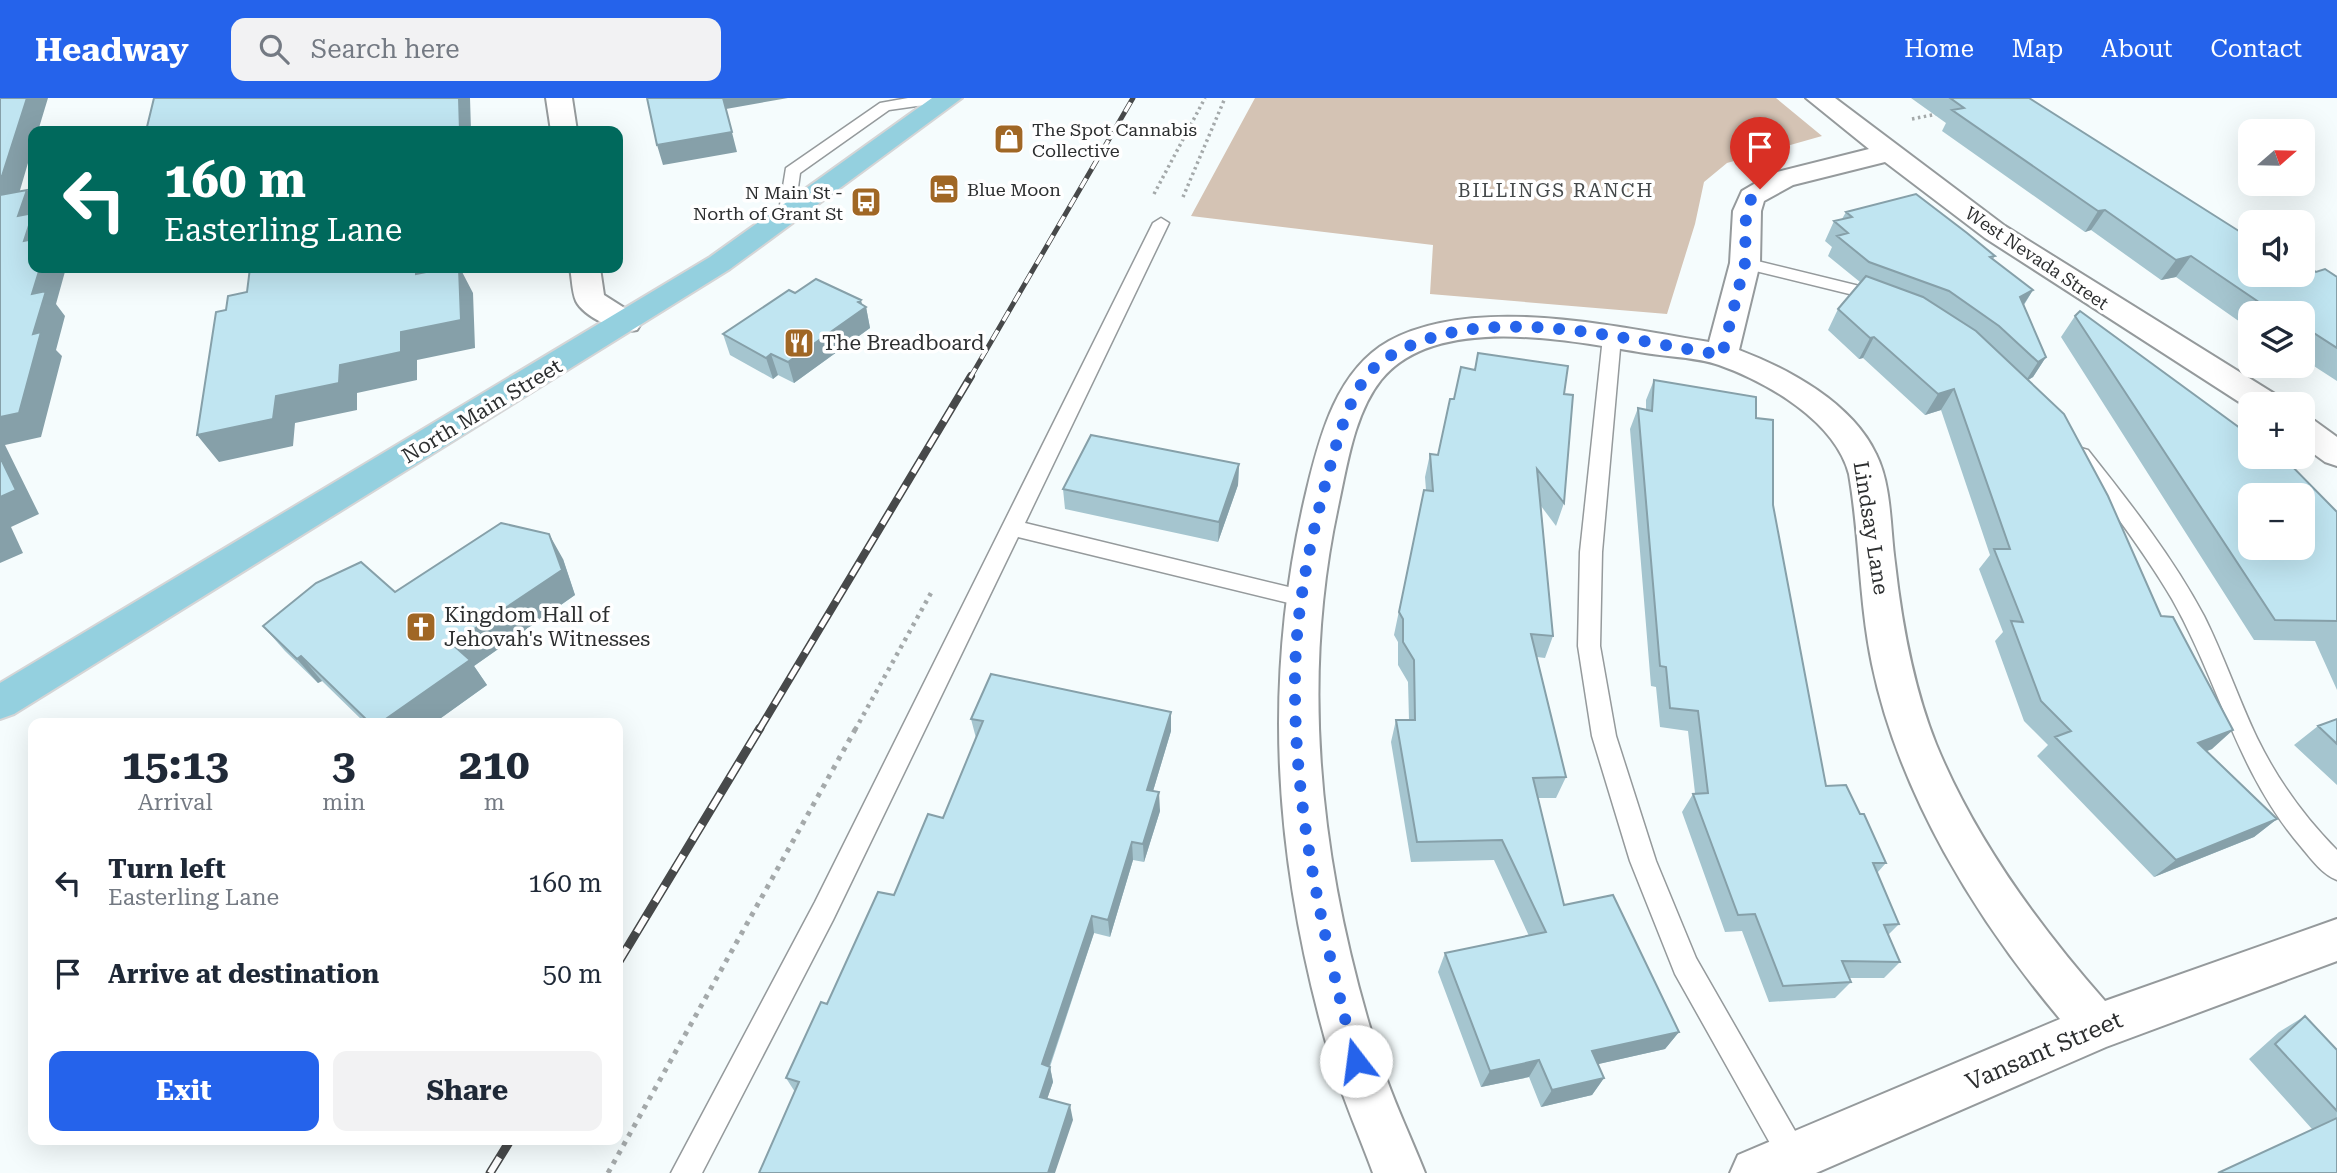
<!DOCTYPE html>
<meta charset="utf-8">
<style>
body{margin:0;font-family:"Roboto Serif",serif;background:#f2f2f3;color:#1f2937;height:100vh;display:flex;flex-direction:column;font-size:26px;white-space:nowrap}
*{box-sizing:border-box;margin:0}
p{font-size:23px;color:#747a83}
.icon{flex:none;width:38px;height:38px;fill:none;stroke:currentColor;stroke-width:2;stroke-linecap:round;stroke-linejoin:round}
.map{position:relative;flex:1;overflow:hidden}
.sheet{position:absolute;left:28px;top:620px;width:595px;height:427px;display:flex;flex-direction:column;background:#fff;border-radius:14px;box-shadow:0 7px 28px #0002}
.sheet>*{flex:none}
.guide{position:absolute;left:28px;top:28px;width:595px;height:147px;border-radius:14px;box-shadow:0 7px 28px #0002;background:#00695c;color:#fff;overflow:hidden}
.needle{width:46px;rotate:70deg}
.controls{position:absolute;left:2238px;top:21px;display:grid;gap:14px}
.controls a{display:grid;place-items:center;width:77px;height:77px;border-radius:14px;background:#fff;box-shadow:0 7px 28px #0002;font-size:35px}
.pin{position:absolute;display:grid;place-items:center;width:60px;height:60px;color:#fff;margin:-72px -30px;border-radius:50% 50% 50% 0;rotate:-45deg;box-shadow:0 0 7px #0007}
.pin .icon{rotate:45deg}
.me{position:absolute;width:77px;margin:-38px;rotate:345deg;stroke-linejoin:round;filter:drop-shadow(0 0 5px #0008)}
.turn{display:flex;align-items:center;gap:24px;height:147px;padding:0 21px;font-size:32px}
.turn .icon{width:91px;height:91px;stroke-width:2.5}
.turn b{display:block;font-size:49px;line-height:60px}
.eta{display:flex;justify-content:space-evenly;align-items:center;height:119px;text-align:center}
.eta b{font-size:42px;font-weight:700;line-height:49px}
.action{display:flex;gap:14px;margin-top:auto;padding:14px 21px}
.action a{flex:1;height:80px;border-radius:14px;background:#2563eb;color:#fff;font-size:28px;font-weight:700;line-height:80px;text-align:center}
.action a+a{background:#f2f2f3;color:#1f2937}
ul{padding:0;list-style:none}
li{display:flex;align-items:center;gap:21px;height:91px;padding:0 21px}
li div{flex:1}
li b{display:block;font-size:26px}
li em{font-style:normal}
header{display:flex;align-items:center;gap:42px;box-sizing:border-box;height:98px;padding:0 35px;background:#2563eb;color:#fff}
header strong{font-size:33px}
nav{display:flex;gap:38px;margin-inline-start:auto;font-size:24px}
.search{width:490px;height:63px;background:#f2f2f3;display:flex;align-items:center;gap:18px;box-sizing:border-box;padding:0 24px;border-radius:14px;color:#747a83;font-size:26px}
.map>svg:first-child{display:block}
</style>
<header>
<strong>Headway</strong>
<div class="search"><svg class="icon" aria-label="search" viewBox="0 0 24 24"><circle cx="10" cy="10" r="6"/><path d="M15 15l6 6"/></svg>Search here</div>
<nav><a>Home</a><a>Map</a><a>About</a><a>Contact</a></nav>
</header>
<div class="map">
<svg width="2337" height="1075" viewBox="0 0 2337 1075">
<rect width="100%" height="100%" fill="#f5fcfd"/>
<path fill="#d4c3b4" d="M1255,0h521l46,38 -95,27 -23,19 -9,42 -28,90 -237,-20 3,-49 -242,-29z"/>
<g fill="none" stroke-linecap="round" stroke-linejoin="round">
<g stroke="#959a9c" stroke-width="3">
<path id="lane" d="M908,0h38l-8,5 -49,7 -89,63 -6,44 -2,4h-12l-2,-4 8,-49 94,-65z
M1161,120l8,5 -144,300 276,67 8,2 3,6 -3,6 -8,2 -283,-69 -185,383 -131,253h-31l144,-271 338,-679z
M1745,160l143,35 3,4 -9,5 -143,-35 -3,-4z
M1612,233l9,6 -19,215 -2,94 16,90 40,125 40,97 114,199 -4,11 -11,4 -11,-4 -109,-194 -45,-113 -38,-125 -14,-90 2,-94 23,-215z
M2081,350l7,2c42,53 84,106 116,166 20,40 34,82 53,122 20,41 48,80 80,112v30c-15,-6 -25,-20 -35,-32 -65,-75 -83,-166 -130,-249 -20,-34 -43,-66 -66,-97 -12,-16 -25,-30 -35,-47z"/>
</g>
<g stroke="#959a9c" stroke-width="4">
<path id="street" d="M546,0h26l5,33h-26z
M1806,0h29l170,128 273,170 4,8h-32v5l-265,-171 -100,-76 -92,23 -29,16 -3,10 -1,52 -21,87c50,19 113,53 137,104 16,32 14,74 19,109 7,62 18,123 41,181 39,95 102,181 169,257l232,-82v42l-231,86 -290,126h-86l8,-18 322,-136c-84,-100 -161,-225 -188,-355 -13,-62 -12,-127 -23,-190 -14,-53 -82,-92 -130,-109 -23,-8 -50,-8 -74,-12 -75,-12 -209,-41 -264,27 -27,34 -34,86 -43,127 -40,185 -15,374 42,553 12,38 30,75 45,113h-52c-14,-38 -30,-74 -42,-113 -56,-191 -71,-376 -24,-571 13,-54 30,-119 82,-148 86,-47 228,-14 320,1l21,-79 3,-52 9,-20 31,-18 96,-24z
M570,170h30l4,27 33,21 4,7 -4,7c-17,4 -53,-13 -61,-29 -4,-9 -4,-23 -6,-33z
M2303,320l12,3 22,16v29l-12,-4 -22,-16z"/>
</g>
<g stroke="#d5d5d6" stroke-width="4">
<path id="primary" d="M932,0h30l-232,171 -716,445 -14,5v-36l710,-426z"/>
</g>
<path stroke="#a4a9aa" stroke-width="3.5" stroke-dasharray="2.5 3.5" stroke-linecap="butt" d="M1912,21l25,-5
M1154,96l51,-96
M1183,99l42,-99"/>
<path stroke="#a4a9aa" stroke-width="4.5" stroke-dasharray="3.5 5" stroke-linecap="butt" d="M855,632l76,-137"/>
<path stroke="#a4a9aa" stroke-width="5" stroke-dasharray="4.5 6" stroke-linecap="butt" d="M608,1075l248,-445"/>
<use href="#lane" fill="#fff" fill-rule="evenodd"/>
<use href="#street" fill="#fff" fill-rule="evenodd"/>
<use href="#primary" fill="#94d0df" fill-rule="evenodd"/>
<g stroke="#47494a" stroke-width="5">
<path id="rail-far2" d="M970,280l163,-280"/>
</g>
<g stroke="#47494a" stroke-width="8">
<path id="rail-far1" d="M759,632l212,-354"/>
</g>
<g stroke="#47494a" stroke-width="9">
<path id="rail" d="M618,865l142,-235
M490,1075l21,-34"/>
</g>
<use href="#rail-far2" stroke="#fff" stroke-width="3.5" stroke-dasharray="11" stroke-linecap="butt"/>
<use href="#rail-far1" stroke="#fff" stroke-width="5" stroke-dasharray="15" stroke-linecap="butt"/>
<use href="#rail" stroke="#fff" stroke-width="6" stroke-dasharray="18" stroke-linecap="butt"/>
</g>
<path fill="#a5c5cf" d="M1911,0h118l213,135 74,39 21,5v104l-34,-22v-46h-53v16l-74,-52 -15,3 -70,-50 -6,2 -143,-101 4,-8z
M1846,114l149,44 -2,3 40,31 -9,15 22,52 -13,20 -5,3 184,369 -5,2 70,68 -23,18 -100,40 -117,-121 11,-11 -24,-24 -29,-80 8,-9 -24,-63 11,-14 -49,-145 -16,5 -62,-57 -4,1 -31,-29 10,-21 22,-27 -32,-26 4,-9 -7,-6 9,-20 8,-2z
M795,195l67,12 4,2 4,21 -76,55 -16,-8 -5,4 -43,-24 -7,-21z
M2075,218l262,196v178l-22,-49 -61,-1 -193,-303z
M1654,282l102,38 70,368 34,28 26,49 -9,10 22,51 -11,11 12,27 -16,16h-35l2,4 -16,16 -66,4 -27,-71 -17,1 -43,-120 11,-18 2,-1 -7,-62 -28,-4 -4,-40 -5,-1 -21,-257 8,-21 8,2v-10z
M1564,296v109l-8,23 -15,-20 12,130 -8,22 -8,-1 29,120 -10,21h-18l26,107 115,127 -14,17 -67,15 6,14 -12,17 -51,12 -12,-30 -48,10 -43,-115 7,-19 84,-17 -35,-76 -83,2 -20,-120 5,-22h13l-1,-38 -10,-17v-23l-4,-7 30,-145h2l-1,-13 5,-23 8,1 16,-56z
M1239,366l-1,21 -20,57 -153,-33 -2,-20z
M563,461l12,36 -101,71 13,19 -53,38h-69l-43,-42 -4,2 -33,-32 -22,-25 132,-34z
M971,621l200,12 -18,60 7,20 -16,51 -11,-2 -23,77 -16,-4 -44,134 3,15 -6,17 26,21 -278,-28 -9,-14 41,-74 67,-109 49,-77 33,-80z
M2337,621v66l-43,-40 24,-19z
M2305,918l32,34v123l-25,-44 -63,-70 30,-27z"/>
<path fill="#86a0a9" d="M27,0h21l-10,33h-5v15l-15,51 -18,3v-24z
M459,0h11l1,33h-11z
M723,0h65l-62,11 11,43 -74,13 -6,-20z
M27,92l6,8v55l-9,-12 -6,-25z
M2105,112l-14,20 -6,2 13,-21z
M2191,158l-15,21 -15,3 15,-20z
M40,170h26l-10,36 9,12 -9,34 6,6 -21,81 -36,8 34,69 -28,13 12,26 -23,10v-146l33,-83 -1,-40z
M416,170h14l1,33 -15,-27z
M459,170h1l13,25 2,55 -58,12v20l-60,13v17l-62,13 -2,23 -74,16 -22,-27 143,-70 61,-33z
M2033,192l-13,20v-13z
M861,202l2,8 3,-1 4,21 -76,55 -6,-21z
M1874,239l-11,21 -4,1 11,-21z
M771,256l7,21 -5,4 -7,-21z
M2046,259l-13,20 -8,5 13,-20z
M1954,291l-13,21 -16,5 13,-21z
M1239,366l-1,21 -20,57 1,-20z
M549,436l14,25 12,36 -101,71 13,19 -53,38h-54l72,-79z
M301,558l21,25 -4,2 -21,-24z
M1171,614v19l-23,77 -1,-18z
M2233,632l-21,19 -35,13 21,-19z
M1159,694l1,19 -16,51 -1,-18z
M2277,721l-23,18 -100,40 22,-17z
M1132,744l1,18 -23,77 -2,-17z
M1092,818l2,17 -49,146 -3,-15z
M1679,934l-14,17 -84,19 11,-17z
M1539,962l-10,17 -48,10 9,-16z
M1050,969l3,15 -10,29 -3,-14z
M1604,980l-12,17 -51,12 11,-17z
M1070,1007l3,15 -18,53h-7z"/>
<path fill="#c0e5f1" stroke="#86a0a9" stroke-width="2" fill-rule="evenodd" d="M0,0h27l-25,78h-2z
M154,0h305l1,33h-314z
M647,0h76l9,34 -75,13z
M1950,0h79l213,135 8,-3v45h53v-12l13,9 9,-3 12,8v71l-34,-22v-13h-28l-84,-57 -15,4 -71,-50 -7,1 -146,-101 12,-2z
M27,92l-9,26 15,-3 -9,28 9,-2v29h7l-8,26 14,-3 -13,43 8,-2 -22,81 -19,4v-222z
M1916,96l51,39 28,23 -5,1 43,33 -13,7 26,60 -8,5 -39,-36 -50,-35 -80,-29 -32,-26 11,-3 -14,-12 18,-4 -6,-5z
M250,170h166v6l30,-6h13l2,52 -60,12v20l-61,13 -1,18 -63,13 -3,23 -76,16 19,-123 10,-2 2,-14 19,-4z
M1866,178l57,21 53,34 88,83 44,82 53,120 12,1 60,113 -35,13 79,76 -101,41 -121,-123 16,-6 -30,-30 -30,-80 12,1 -29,-73h16l-56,-160 -16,5 -64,-57 -4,1 -32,-29z
M816,181l45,21 -3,2 8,5 -78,55 -17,-8 -5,4 -43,-24 66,-44 6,3z
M2080,213l160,117h10v29h33l54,55v109l-62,-1 -200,-304zM2250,397h53v53h-53z
M1478,255l90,13 -4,28 9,1 -9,108 -27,-34 16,167 -22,-2 35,143 -33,1 31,127 49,-10 66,137 -87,19 12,27 -52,12 -13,-30 -49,11 -45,-118 101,-21 -44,-92 -85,2 -21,-122h19l-1,-60 -11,-18v-23l-4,-7 25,-122 9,1 -3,-37 8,1 12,-56h4l7,-32 14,3z
M1654,282l102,17v21l17,2v85l53,281 20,-1 14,29h4l22,49h-13l26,61 -15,1 16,37 -58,-1 9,21 -68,4 -28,-72 -17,1 -45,-121 15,-1 -10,-82 -28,-3 -4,-41 -6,-1 -22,-258 14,3z
M1091,337l148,29 -20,58 -156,-33z
M0,359l16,33 -16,7z
M501,425l48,11 13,36 -110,74 18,16 -90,63h-10l-69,-67 -4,3 -34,-33 53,-43 45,-21 34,30z
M991,576l180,38 -24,78 12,2 -16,52 -11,-2 -24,78 -16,-4 -50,148 8,3 -10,30 30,8 -22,68h-289l40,-91 -13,-4 35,-76 6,2 51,-112 16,3 34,-81 15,4 40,-97 -12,-2z
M2337,621v25l-19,-18z
M2305,918l32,34v61l-62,-67z
M2337,1020v55h-119z"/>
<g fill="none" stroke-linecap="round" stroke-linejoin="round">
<path stroke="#2563eb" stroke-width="12" stroke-dasharray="0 21.6" d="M1356,963c-32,-122 -61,-245 -61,-371 -1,-76 15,-151 35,-223 9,-33 24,-89 55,-108 95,-61 233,-20 337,-4l23,-92 1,-52 6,-14 8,-8"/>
</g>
<defs>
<g id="shop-square" transform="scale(1.575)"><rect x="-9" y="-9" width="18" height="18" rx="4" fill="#a06725" stroke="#fff"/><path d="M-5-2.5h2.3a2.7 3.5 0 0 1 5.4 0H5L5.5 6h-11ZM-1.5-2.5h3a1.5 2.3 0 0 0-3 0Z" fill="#fff"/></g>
<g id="hotel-square" transform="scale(1.575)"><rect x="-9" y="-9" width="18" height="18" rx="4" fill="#a06725" stroke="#fff"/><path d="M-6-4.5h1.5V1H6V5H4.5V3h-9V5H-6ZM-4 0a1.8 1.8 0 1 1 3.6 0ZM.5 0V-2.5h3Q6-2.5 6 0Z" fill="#fff"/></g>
<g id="bus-square" transform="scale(1.575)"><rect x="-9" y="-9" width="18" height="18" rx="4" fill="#a06725" stroke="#fff"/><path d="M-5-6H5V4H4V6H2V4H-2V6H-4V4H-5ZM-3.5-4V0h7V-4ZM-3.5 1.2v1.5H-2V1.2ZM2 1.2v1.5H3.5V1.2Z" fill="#fff"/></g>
<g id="restaurant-square" transform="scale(1.575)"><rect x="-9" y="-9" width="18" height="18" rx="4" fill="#a06725" stroke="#fff"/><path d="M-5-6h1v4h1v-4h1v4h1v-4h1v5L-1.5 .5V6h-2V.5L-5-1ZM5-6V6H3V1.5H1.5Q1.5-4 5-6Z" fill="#fff"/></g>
<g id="church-square" transform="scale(1.575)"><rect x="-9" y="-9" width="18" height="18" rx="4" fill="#a06725" stroke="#fff"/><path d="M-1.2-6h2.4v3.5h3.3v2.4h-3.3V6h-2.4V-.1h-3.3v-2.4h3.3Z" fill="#fff"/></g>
</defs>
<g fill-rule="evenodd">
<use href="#shop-square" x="1009" y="41"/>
<use href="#hotel-square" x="944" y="91"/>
<use href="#bus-square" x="866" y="104"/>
<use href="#restaurant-square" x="799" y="245"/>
<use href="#church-square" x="421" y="529"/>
</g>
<g text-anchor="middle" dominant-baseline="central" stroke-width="7" stroke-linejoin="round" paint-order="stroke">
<g font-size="18" fill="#2d2f30" stroke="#fff" text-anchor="start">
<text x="1032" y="31">The Spot Cannabis<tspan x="1032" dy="21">Collective</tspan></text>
<text x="967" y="91">Blue Moon</text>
<text x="843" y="94" text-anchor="end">N Main St -<tspan x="843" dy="21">North of Grant St</tspan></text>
</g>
<g font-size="18" fill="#2d2f30" stroke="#fff">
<text transform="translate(2037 160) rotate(34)">West Nevada Street</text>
</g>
<g font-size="19" letter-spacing="2" fill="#434849" stroke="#fff">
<text x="1556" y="92">BILLINGS RANCH</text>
</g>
<g font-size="21" fill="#2d2f30" stroke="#fff" text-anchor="start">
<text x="822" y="245">The Breadboard</text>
<text x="444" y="517">Kingdom Hall of<tspan x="444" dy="24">Jehovah's Witnesses</tspan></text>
</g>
<g font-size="21" fill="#2d2f30" stroke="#fff">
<text transform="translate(482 313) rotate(-31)">North Main Street</text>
<text transform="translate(1871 430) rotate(81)">Lindsay Lane</text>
</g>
<g font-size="24" fill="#2d2f30" stroke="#fff">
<text transform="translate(2044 953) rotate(-23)">Vansant Street</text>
</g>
</g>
</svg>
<div class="controls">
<a><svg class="needle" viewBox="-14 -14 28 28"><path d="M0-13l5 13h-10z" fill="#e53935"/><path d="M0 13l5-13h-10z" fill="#747a83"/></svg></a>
<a><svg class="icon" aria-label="sound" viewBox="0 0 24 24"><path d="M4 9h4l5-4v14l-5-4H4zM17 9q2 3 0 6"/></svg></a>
<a><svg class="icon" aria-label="layers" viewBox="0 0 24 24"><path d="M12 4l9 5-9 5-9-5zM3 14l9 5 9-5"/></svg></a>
<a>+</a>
<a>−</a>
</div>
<div class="pin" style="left:1760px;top:91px;background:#d93025"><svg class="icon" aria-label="arrive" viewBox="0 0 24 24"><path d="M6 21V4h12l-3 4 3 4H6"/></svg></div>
<svg class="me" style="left:1356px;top:963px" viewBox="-20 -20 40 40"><circle r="19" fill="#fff"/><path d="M0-13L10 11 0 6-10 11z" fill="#2563eb"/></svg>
<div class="guide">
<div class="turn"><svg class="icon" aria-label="left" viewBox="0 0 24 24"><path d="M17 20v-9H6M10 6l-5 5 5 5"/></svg><div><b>160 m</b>Easterling Lane</div></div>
</div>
<section class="sheet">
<div class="eta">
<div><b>15:13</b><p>Arrival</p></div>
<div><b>3</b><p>min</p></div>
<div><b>210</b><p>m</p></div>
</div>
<ul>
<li><svg class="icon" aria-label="left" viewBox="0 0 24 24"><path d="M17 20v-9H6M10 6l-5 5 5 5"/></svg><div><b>Turn left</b><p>Easterling Lane</p></div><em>160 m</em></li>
<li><svg class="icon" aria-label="arrive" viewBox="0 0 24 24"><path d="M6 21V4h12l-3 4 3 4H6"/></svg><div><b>Arrive at destination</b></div><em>50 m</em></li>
</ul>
<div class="action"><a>Exit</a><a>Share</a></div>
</section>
</div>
